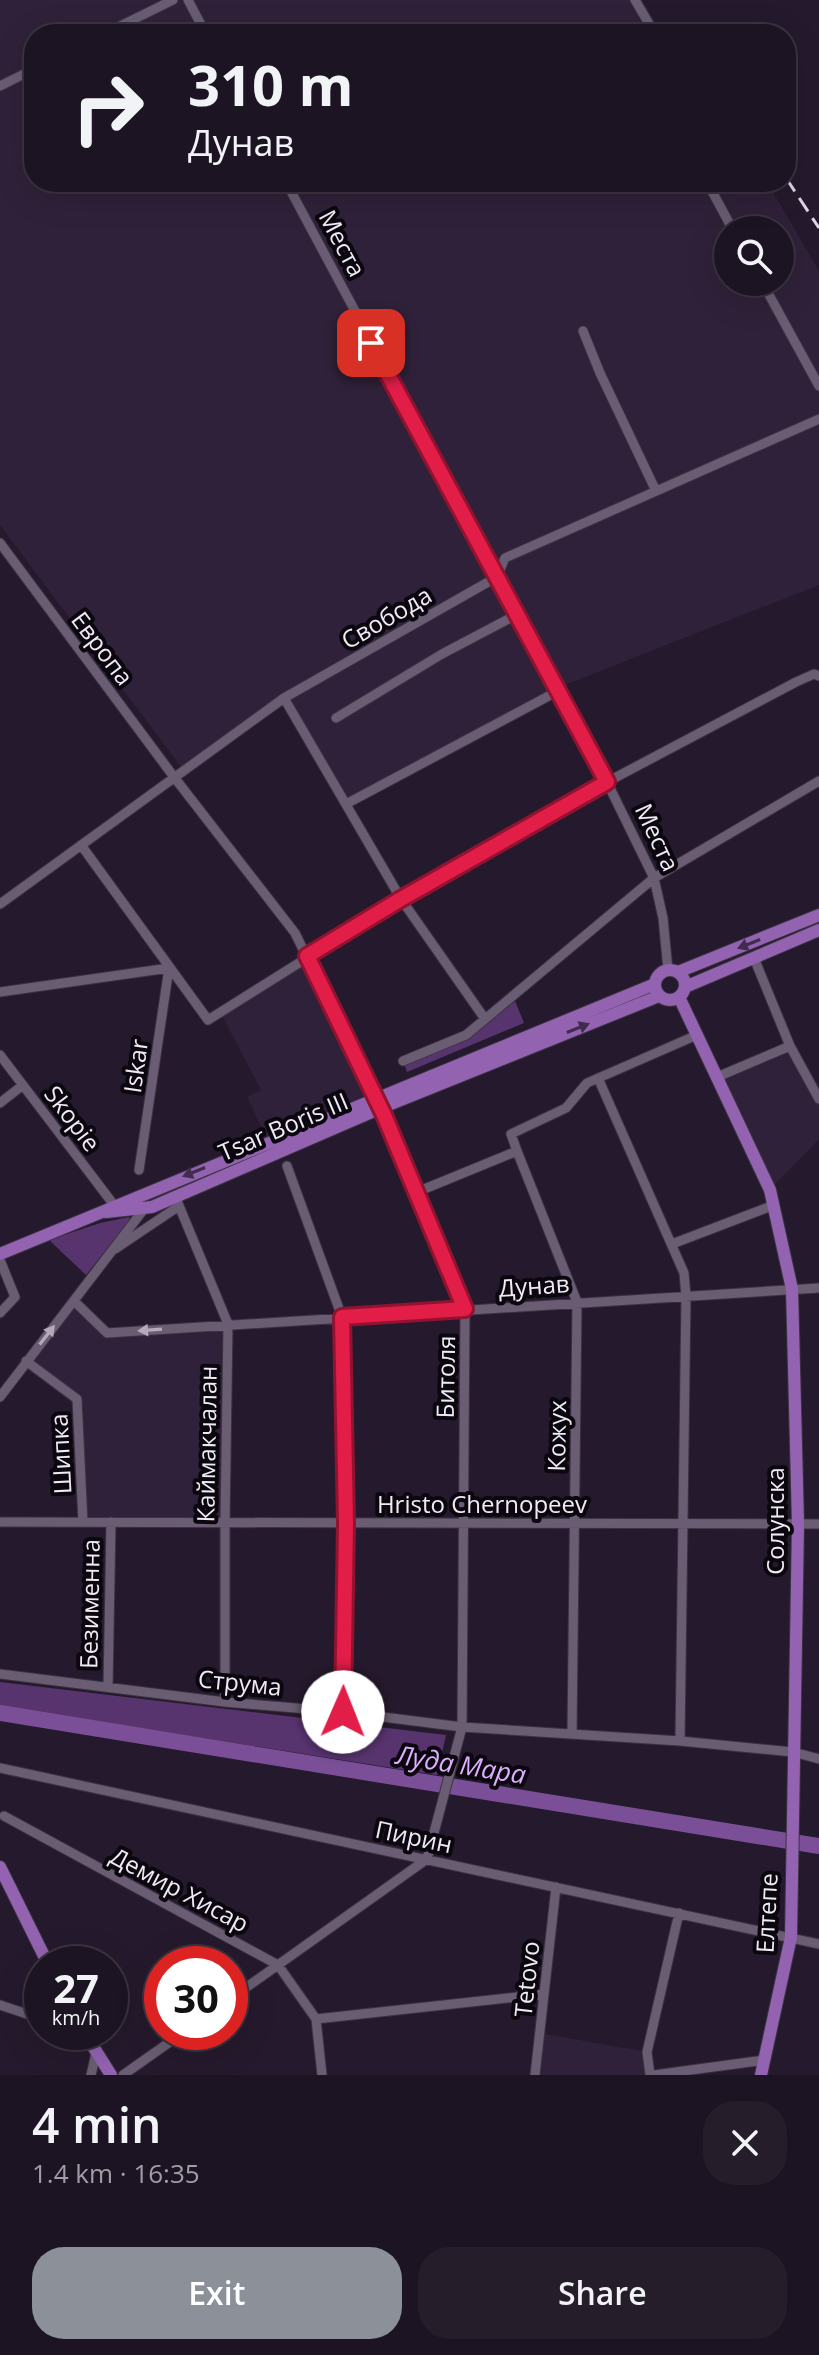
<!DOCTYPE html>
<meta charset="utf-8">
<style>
body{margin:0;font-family:"Open Sans",sans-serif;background:#251d2a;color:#f1f3f6;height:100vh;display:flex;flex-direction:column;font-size:30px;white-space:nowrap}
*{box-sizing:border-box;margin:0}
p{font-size:26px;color:#a09ea5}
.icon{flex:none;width:44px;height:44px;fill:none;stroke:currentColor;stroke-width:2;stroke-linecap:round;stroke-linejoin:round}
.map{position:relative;height:2075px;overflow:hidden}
.side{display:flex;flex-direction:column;background:#1c1422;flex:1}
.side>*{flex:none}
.hud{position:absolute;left:24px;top:24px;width:772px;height:168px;border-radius:32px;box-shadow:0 8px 32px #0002,0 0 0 2px #3a3340;background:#1c1422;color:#f1f3f6;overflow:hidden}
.fabs{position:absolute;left:714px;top:216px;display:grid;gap:16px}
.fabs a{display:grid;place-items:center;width:80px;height:80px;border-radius:50%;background:#1c1422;box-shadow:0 8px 32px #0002,0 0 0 2px #3a3340;font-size:40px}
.speed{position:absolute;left:24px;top:1946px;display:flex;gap:16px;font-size:40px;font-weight:700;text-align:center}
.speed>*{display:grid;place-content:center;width:104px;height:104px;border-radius:50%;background:#1c1422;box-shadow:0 8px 32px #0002,0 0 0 2px #3a3340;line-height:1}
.speed small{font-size:20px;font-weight:400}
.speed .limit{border:12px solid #d22;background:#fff;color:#111}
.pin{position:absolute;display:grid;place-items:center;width:68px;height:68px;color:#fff;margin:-34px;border-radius:16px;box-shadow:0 4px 12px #0006}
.me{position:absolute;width:88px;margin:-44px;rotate:1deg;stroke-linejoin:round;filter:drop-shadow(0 0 6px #0008)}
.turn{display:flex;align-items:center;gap:28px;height:168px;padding:0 32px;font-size:36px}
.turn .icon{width:104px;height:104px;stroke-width:2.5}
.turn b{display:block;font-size:56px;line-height:68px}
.round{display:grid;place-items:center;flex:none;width:84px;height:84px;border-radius:32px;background:#251d2a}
.head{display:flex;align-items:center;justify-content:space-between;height:136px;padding:0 32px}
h1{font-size:48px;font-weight:600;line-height:60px}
.primary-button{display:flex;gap:16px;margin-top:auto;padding:16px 32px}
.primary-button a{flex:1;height:92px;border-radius:32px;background:#8c9099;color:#fff;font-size:32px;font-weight:600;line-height:92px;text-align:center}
.primary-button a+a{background:#251d2a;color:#f1f3f6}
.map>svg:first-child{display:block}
</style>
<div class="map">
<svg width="819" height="2075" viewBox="0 0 819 2075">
<rect width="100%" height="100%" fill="#251a2d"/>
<path fill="#2f2139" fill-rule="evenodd" d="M0,0h642l20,34h-628v148h733l52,89v314l-257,101 -213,113 -63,-105 -105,73 -181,-242zM728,230h52v52h-52z
M307,956l70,142 -109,43 -21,-44 14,-7 -41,-78z
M790,1046l29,53v40l-49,51 -53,-113z
M74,1301l33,32 121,-9 -3,198h-142l-6,-123 -51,-38z
M540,2033l107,19 3,23h-115z"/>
<path fill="#58346f" d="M513,996l11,27 -117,49 -4,-11 63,-26z
M129,1217l1,3 -44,55 -37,-35 51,-17z
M0,1682l446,53 -9,40 -437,-69z"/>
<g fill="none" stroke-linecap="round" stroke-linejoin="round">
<path stroke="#7b4f97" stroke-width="16" d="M0,1713l819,133"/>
<g stroke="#3b3341" stroke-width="11">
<path id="minor" d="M188,0l18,34
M635,0l20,34
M104,34l69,-34
M0,86l34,-17
M286,182l321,600 47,96 9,40 5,52
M707,182l26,48
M762,282l57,104
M583,331l17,42 56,118
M0,543l174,234 121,156 89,182 81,194 -3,418 -35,132 -197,140
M284,698l117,201 84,120
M336,718l106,-64 74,-39
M346,804l212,-113
M81,845l127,175 193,-121 206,-117 189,-100 18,-8 5,2
M0,904l284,-206 213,-121 8,-19 314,-139
M754,958l36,88 29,53
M0,992l169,-24 -30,202
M0,1055l114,150
M403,1061l63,-26 188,-157 165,-97
M717,1077l73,-31
M598,1078l86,195 2,23 -6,445
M0,1103l23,-18
M517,1151l60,151 -5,431
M287,1166l55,151 4,206 -3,189
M417,1192l100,-41 -6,-17 55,-26 21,-25 110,-48
M175,1196l53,128 -3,198v180
M672,1244l102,-39
M115,1249l64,-43
M0,1260l15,37 -15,16
M74,1301l33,32 712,-45
M26,1361l51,38 6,123
M0,1397l144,-188
M0,1522l819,2
M0,1674l225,28 118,10 119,15 218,14 113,11 26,7
M108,1687l3,-165
M0,1768l819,176
M4,1816l274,149 38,54 6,56
M0,2005l42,14
M316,2019l228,-25
M91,2075l5,-22
M123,2075l61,-43
M535,2075l21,-188
M650,2075l-3,-23 32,-139
M654,2075l111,-15"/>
</g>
<g stroke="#3b3341" stroke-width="14">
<path id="major" d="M655 985a15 15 0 1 1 30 0a15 15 0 1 1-30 0Z
M678,972l141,-57
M685,987l134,-57
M679,997l91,193 22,99 6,235 -7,413 -30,138
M106,1212l46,-5 229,-99 278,-112
M0,1254l655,-270
M0,1867l48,97
M84,2032l27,43"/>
</g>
<use href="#minor" stroke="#6a5d73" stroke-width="9"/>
<use href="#major" stroke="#9363b1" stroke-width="12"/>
<path stroke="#dcd4e1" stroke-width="3" stroke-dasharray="16 8" stroke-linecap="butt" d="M786,178l33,50"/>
</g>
<defs><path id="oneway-solid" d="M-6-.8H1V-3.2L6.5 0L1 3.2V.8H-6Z" transform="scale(2)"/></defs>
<g fill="#412c50">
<use href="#oneway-solid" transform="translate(749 944) rotate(158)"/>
<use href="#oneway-solid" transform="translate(578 1028) rotate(-22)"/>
<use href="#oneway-solid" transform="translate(194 1172) rotate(158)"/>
</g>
<g fill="#b4aabb">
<use href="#oneway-solid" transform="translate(150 1330) rotate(176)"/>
<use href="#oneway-solid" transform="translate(47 1335) rotate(-52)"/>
</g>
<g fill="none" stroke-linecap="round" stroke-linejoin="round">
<g stroke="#92132f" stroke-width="20">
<path id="route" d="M343,1712l3,-189 -4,-206 123,-8 -81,-194 -77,-159 94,-57 206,-117 -236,-439"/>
</g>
<use href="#route" stroke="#e11d48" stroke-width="14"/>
</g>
<g text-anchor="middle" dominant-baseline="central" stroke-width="8" stroke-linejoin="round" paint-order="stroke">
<g font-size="24" fill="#f1e9f6" stroke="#0b070f">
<text transform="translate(343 243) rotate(62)">Места</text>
<text transform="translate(386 617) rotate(-30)">Свобода</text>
<text transform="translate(103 648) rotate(53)">Европа</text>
<text transform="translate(658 837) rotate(65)">Места</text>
<text transform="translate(135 1066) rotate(-82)">Iskar</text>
<text transform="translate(73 1118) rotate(53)">Skopie</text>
<text transform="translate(283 1126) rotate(-23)">Tsar Boris III</text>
<text transform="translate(534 1285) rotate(-4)">Дунав</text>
<text transform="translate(445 1377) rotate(-89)">Битоля</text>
<text transform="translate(556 1436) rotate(-89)">Кожух</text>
<text transform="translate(206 1444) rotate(-89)">Каймакчалан</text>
<text transform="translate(60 1454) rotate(-93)">Шипка</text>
<text x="482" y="1503">Hristo Chernopeev</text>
<text transform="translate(774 1521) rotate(-90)">Солунска</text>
<text transform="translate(89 1604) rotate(-89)">Безименна</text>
<text transform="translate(240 1682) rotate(6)">Струма</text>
<text transform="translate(414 1836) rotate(12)">Пирин</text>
<text transform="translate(180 1889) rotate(28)">Демир Хисар</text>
<text transform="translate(766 1913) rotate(-87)">Елтепе</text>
<text transform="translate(526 1979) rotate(-84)">Tetovo</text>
</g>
<g font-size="26" font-style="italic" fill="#ddaffe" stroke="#0b070f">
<text transform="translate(461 1764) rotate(9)">Луда Мара</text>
</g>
</g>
</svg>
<div class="fabs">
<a><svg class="icon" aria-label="search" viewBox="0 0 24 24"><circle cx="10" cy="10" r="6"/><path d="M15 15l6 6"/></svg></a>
</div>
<div class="speed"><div>27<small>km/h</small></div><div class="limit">30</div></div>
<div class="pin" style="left:371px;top:343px;background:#d93025"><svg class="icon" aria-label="arrive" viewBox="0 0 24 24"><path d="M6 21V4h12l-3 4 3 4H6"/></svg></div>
<svg class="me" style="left:343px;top:1712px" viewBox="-20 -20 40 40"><circle r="19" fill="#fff"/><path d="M0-13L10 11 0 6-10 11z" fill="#e11d48"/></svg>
<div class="hud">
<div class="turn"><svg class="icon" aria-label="right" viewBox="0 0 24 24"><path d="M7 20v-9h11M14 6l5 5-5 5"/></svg><div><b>310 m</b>Дунав</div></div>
</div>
</div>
<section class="side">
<div class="head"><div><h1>4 min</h1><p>1.4 km · 16:35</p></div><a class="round"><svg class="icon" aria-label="close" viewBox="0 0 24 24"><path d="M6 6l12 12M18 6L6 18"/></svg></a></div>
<div class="primary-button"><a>Exit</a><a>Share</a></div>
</section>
